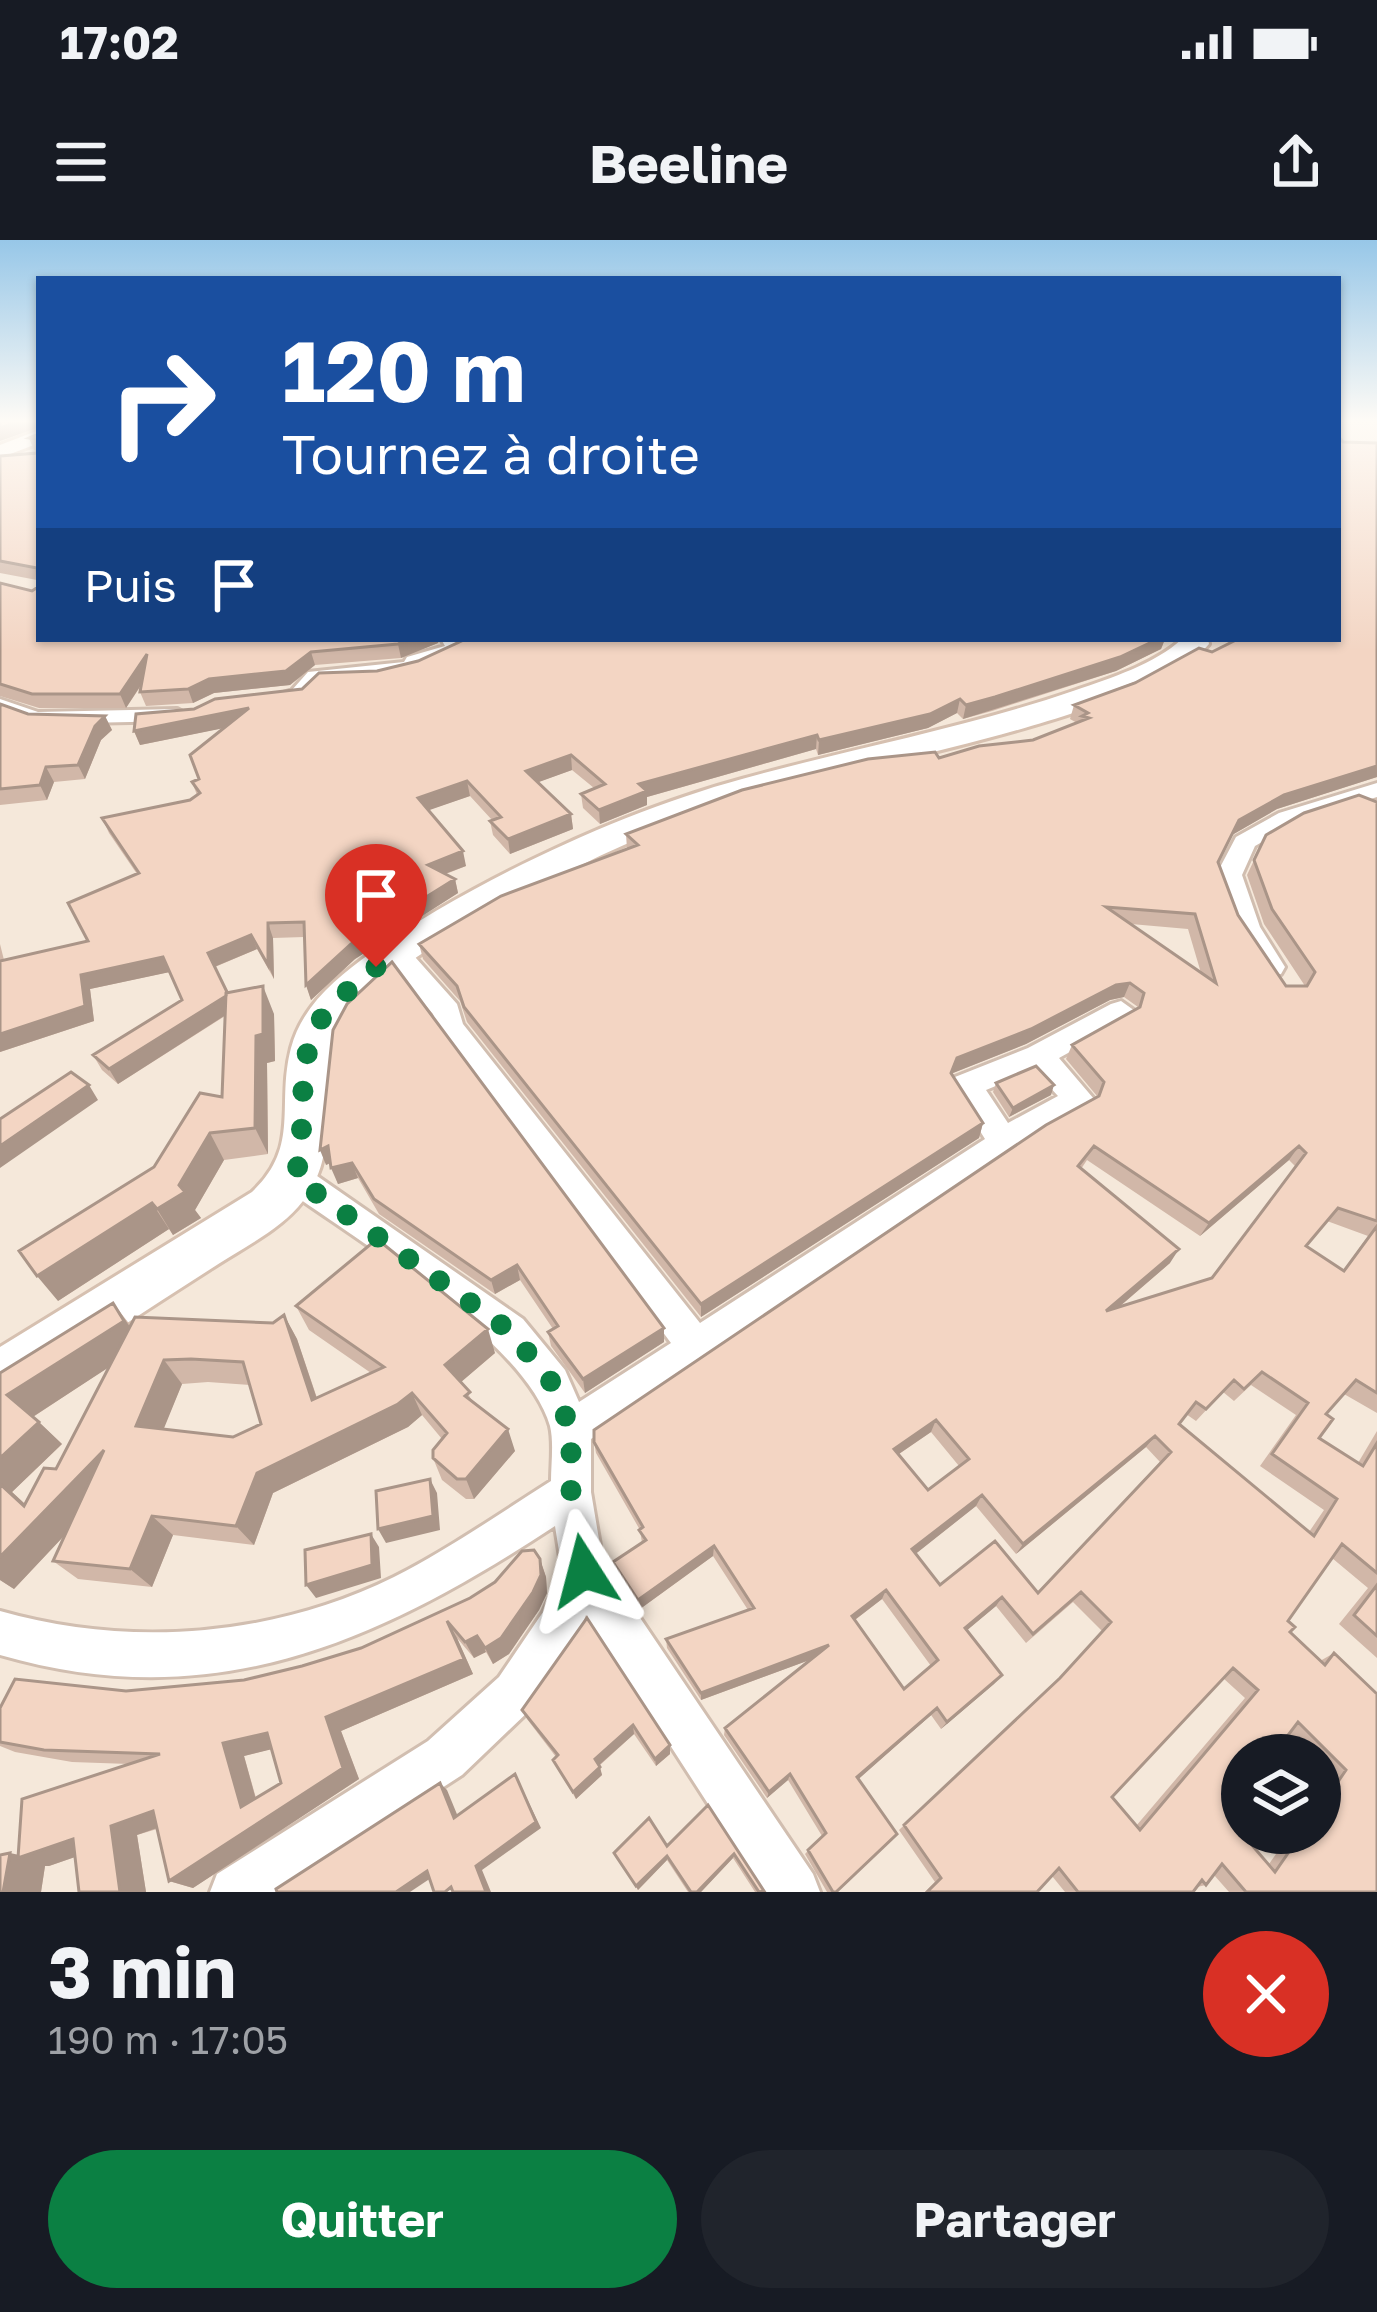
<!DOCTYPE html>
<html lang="fr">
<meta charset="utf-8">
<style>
body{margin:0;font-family:"Golos Text",sans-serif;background:#20242c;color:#f1f3f6;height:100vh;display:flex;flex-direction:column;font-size:45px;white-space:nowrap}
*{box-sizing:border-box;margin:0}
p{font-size:39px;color:#9ea1a6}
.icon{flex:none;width:66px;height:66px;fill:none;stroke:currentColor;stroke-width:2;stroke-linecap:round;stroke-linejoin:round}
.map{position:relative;height:1652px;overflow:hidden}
.details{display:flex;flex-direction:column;background:#171b24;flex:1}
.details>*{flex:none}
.banner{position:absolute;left:36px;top:36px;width:1305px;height:366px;border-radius:0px;box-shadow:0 3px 9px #0004;background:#1a4fa0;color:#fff;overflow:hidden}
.fabs{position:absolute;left:1221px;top:1494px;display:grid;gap:24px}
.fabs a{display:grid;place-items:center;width:120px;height:120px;border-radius:50%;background:#171b24;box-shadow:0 3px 9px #0004;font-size:60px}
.pin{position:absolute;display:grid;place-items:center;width:102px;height:102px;color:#fff;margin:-123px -51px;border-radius:50% 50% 50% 0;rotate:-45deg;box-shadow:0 0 12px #0007}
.pin .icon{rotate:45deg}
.me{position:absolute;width:132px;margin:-66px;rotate:351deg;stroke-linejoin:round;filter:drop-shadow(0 0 9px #0008)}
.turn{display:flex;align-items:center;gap:42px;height:252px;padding:0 48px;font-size:54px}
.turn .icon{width:156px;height:156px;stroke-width:2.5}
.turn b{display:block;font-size:84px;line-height:102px}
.then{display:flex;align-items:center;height:114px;padding:0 48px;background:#0003;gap:24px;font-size:45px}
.round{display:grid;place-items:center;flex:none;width:126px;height:126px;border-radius:63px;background:#20242c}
.head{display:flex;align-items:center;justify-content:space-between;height:204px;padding:0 48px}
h1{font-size:72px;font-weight:700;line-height:90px}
.cta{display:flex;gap:24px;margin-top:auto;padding:24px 48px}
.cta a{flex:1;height:138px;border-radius:72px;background:#0b8043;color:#fff;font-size:48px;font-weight:700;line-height:138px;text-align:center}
.cta a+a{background:#20242c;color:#f1f3f6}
.status{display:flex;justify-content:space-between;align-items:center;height:84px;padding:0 60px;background:#171b24;direction:ltr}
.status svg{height:33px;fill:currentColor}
header{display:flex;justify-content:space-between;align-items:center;height:156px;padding:0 48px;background:#171b24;font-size:54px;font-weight:700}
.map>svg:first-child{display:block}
</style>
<div class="status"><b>17:02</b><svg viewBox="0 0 49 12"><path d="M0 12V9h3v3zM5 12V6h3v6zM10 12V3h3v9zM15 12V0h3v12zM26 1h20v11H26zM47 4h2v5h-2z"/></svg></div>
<header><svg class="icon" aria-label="menu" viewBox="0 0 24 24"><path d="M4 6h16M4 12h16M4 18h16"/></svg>Beeline<svg class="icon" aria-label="share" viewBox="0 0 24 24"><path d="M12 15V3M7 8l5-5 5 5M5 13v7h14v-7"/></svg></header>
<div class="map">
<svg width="1377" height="1652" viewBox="0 0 1377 1652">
<rect width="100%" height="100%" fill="#fdf6ec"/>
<path fill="#f5e8da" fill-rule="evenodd" d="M0,180h39v219h1299v-219h39v1472h-1377zM1242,1515h78v78h-78z"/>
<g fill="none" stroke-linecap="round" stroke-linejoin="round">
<g stroke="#d1beb0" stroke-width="6">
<path id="street" d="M441,399h20l5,10 -43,16 -3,5 -40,10 -59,2 -23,19 -17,2 -10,-6 21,-7 16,-18 96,-10 3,-5 38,-11z
M0,459l38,13 139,-3 11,6 -11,6 -141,3 -36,-12z
M1377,543v14l-82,26 -40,23 -13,29 18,52 25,40 -4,7h-20l-27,-47 -18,-52 20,-38 43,-24z
M397,705l10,3 50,56 6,20 237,299 285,-184 -34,-54 4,-8 73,-29 83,-44 10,-3 14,10 -4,7 -72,40 35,41 -4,8 -52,29 -447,303v53l12,71 210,311 7,18h-55l-179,-277 -11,29 -44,65 -69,66 -181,117h-71l7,-18 211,-133 71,-64 44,-65 19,-42 -7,-44c-177,116 -341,191 -555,129v-44c130,37 272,26 394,-34 55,-28 105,-63 157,-96 0,-17 3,-39 -1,-55 -25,-86 -193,-185 -267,-239l-4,-9 4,-9 12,-4 12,4 216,150 42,51 14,32 92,-59 -232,-310 -6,-19 -46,-54 -4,-6zM1034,830l24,26 -50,27 -22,-33z"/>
</g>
<g stroke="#d6c0b0" stroke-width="6">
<path id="secondary" d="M39,190v13l-39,15v-13z
M1182,399h26l1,5c-58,70 -349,122 -444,149 -55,15 -109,37 -161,61 -66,32 -249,119 -270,190 -17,54 8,107 -31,157 -23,30 -63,48 -94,69 -64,41 -127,82 -190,124l-19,7v-54l252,-155c49,-46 24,-87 39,-144 11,-42 46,-71 80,-95 102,-72 250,-141 371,-174 111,-31 224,-51 334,-89 35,-12 79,-26 106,-51z"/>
</g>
<use href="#street" fill="#fff" fill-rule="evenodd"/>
<use href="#secondary" fill="#fff" fill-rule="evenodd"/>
</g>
<path fill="#d1b7a8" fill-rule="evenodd" d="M0,180h39v219l399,4 -37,15 -86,7 -25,20 -76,8 -21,10 -47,3 -6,-14 2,-8 -16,24h-87l-39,-12v-113l32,8 6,-4 -1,-7 -37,-7v-117l37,-3v-3h-3l-5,-12 9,-4v-6l-38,13z
M1343,202l34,1v334l-100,32 -45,26 -13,27 19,53 48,71h19l-41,-62 -17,-49 19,-40 111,-33v611l-33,-19 -18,20 -7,24 39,25 19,-32v227l-38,-34 29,-36 -36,-30 -44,63 2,11 30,29 14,-8 43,239h-148l-15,-17 -8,10 -9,2 -4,5h-128l-13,-16 -15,16h-112l10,-10 -36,-52 153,-144 50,-55 -29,-29 -47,41 -30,-37 -29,24 35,45 -61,54 -10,-14 -73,64 -22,113h-9l-22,-38 17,-18 -34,-56 -21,18 -43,-63 1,-7 87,-69 -111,41 -34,-52 -1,-9 82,-29 -35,-54 -73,53 -25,-37 -2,-10 29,-19 -2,-13 -44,-77 -2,-11 503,-346 -31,-37 6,-14 66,-38 -14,-10 -14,3 -84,44 -73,29 -1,2 31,48 -4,15 -278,179 -234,-295 -7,-21 -37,-42 -4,-15 208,-95 -1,-15 313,-76 94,-18 44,-17 -7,-4 4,-14 138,-53 126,-13zM1131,684l57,5 13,44zM1087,920l113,76 89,-76 7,7 -84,111 -94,30 52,-45 -89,-94zM1327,981l41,15 -25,35 -37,-25zM1251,1145l45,30 -36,51 64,44 -15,22 -130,-108 7,-10 10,7 27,-29 11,9zM931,1192l28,34 -31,24 -29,-36zM1146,1207l14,15 -122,131 -98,-8 -24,-32 60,-47 40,48zM882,1359l49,67 -27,23 -49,-69zM1223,1438l22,20 -109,128 -24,-29zM1289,1495l20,20h11v11l10,11 -10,14v42h-29l-22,31 -31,-35 1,-31z
M464,399h701l-4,10 -45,22 -124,40 -29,8 -6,-6 -29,15 -110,27 -2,-6 -169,48v8l-47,19 -17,-16 -2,-14 13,-6 -22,-18 -34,12 33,32 2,15 -63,25 -17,-19 -3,-14 2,-1 -22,-24 -42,14 38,56 -20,8 9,5 3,14 -103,66 -44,41 -5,-15 -2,-48 -31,1 1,41 -17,-30 -42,18 12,25 47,22 1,47 -8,2 1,91 -44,6 -29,50 6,8 -28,17 -4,-6 -111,72 96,-134 68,-70 3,-81 -107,68 -16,-14 -9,-15 89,-55 -13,-28 -79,17 4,32 -94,31v-108l4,16 84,-19 49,-67 -28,-41 -7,-15 88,-18 7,-5 -5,-13 7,-3 24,-51 -83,17 -6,-14 60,-22 108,-20 116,-28z
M0,464l28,10 77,2 7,14 -11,10 -16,39 -31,3 -7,18 -47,5z
M333,790l331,312 -79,51 -34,-47 -3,-14 5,-3 -33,-49 -25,14 -116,-80 -21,-36 -20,6 -7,-21 -5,2z
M996,843l55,12 -42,22 -16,-25z
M113,1063l18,23 142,-3 11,-8 13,24 20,59 54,-25 -62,-43 -13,-24 199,47 -34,29 13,22 41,47 -41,48h-8l-24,-19 -9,-22 9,-19 -20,-24 -14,12 -135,66 -19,52 -81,-10 -21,52 -74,-8 -25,-18 11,-25 -50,53 -14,-9v-207zM110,1126l-54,103 -31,35 -13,-12 50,-48 -29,-27zM208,1142l42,3 11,39 -28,13 -70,-8 19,-45z
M540,1319l6,18 1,16 -8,17 -30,44 -16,10 -7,-12 -12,6 -17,-20 16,36 -132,57 18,48 -166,109 -24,-7 -12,-52 -20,6 9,57h-67l-4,-35 -26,9h-4l-4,26h-41l18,-37 111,-91 -57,-2 -57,-10 -15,-6v-38l126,-17 118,-11 58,-14 59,-18 109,-50zM271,1509l10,34 -25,15 -12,-42z
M587,1378l83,136 -14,12 -22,-32 -35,32 3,9 -26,24 -19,-32 -1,-10 -29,-38 -5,-9z
M708,1565l56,87h-9l-22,-34 -32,34h-13l-21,-32 -29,30 -22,-33 51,-11z"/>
<path fill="#aa9588" d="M23,180h16v7l-39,14v-13z
M412,399h28l-2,4 -37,15 -3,-14z
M1158,399h7l-4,10 -45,22 -153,48 3,-14z
M311,412l4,13 -25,20 -76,8 -21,10 -5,-14 21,-10z
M147,414l5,14 -26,40 -6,-14z
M960,459l-3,14 -29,15 -110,27 1,-15z
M249,468l5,14 -114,23 -6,-14z
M105,476l7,14 -11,10 -16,39 -7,-14 17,-39z
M817,495l-1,14 -169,48v8l-47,19 -1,-14 40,-26z
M571,515l1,15 -44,16 -2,-15z
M1377,526v11l-100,32 -45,26 7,-15 45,-25z
M46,527l8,15 -7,18 -7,-15z
M467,541l3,15 -49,17 -3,-15z
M571,574l2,15 -63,25 -2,-15z
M463,611l3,15 -35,13 -3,-14z
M455,639l3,14 -103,66 -44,41 -5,-15 45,-41z
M268,683l5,15 1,41 -6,-14z
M251,695l6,14 -43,18 -6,-14z
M163,717l7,15 -80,17 4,32 -94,31v-18l81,-59z
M1130,743l-6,14 -14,3 -84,44 -73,29 -6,14 10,-29 159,-73z
M263,746l11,28 1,47 -8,2 1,91 -13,-26 1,-92z
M228,755l7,14 -117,75 -9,-15z
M89,845l9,15 -98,68v-22z
M1054,845l-3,10 -42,22 4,-9z
M983,883l-4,15 -278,179v-13z
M210,893l14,27 -29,50 6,8 -28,17 -16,-26 22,-24z
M328,906l6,15 -8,4 -6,-15z
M1299,906l-10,14 -89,76 9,-13z
M352,923l6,15 -20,6 -7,-16z
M152,963l17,26 -111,72 -21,-25z
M1179,1009l-9,14 -72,62 8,-14z
M517,1025l3,15 -25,14 -4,-14z
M113,1063l30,42 -112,73 -24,-23z
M284,1075l13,24 28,84 -13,-23z
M664,1088v14l-79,51 -2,-14z
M488,1089l7,24 -41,35 -9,-23z
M164,1120l18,24 -26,64 -20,-22z
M412,1153l10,22 -14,12 -135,66 -19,52 -18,-19 21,-53z
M936,1180l-5,12 -41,28 4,-11z
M39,1182l23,22 -50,48 27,25 65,-67 21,21 -111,118 -14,-9v-122z
M508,1189l7,22 -41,48 -8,-20z
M1155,1196l-9,11 -130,107 7,-10z
M430,1239l7,14 3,37 -54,13 -8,-14z
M982,1255l-6,11 -68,54 4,-11z
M152,1276l21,19 -21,52 -22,-18z
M371,1294l8,13 2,31 -65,20 -10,-13z
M714,1306l-1,10 -73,53 -2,-9z
M540,1319l6,18 1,16 -8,17 -30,44 -16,10 -8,-16z
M886,1350l-4,9 -34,26 4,-9z
M1002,1357l-6,9 -37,31 6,-9z
M447,1381l10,17 16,36 -132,57 18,48 -166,109 -24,-7 174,-113 -17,-51z
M477,1396l9,16 -12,6 -9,-16z
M829,1405l-3,9 -125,46v-7z
M1002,1435l-8,9 -53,45 6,-7z
M937,1468l-6,7 -78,69 4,-7z
M633,1485l1,9 -37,33 -2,-8z
M267,1493l18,13 -41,10 17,62 -20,-11 -18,-64z
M670,1505v9l-14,12 -1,-7z
M600,1527l2,8 -26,24 -3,-7z
M515,1534l26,54 -59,42 9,22h-5l-10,-26z
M790,1534l-2,6 -21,18 2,-6z
M440,1543l7,7 14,34 -7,-6z
M153,1571l24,10 -40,14 9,57h-26l-9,-66z
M73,1599l28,9 -52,18h-4l-4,26h-38l7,-39 14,3z
M734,1614l-1,4 -32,34h-4z
M667,1616v4l-29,30 -2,-4z
M427,1631l7,5 -24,16h-14z"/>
<path fill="#f3d5c3" stroke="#aa9588" stroke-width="3" fill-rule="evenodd" d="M0,180h23l-23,8z
M37,180h2v219h373l-14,5 -87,8 -25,19 -77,8 -21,10 -48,3 7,-38 -27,40h-88l-32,-10v-101l32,8 6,-4 -1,-19 -37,-7v-105l37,-3v-14l-8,-1 9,-4z
M1338,196l5,6 34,1v323l-93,29 -45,25 -21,42 20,53 48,71h21l8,-14 -43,-63 -18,-49 12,-25 38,-22 55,-18 18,7v419l-39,-13 -32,38 38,25 33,-45v167l-21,-13 -30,34 7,5 -14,19 44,28 14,-23v130l-35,-29 -54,77 7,6 -5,5 35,33 9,-12 43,41v198h-131l-24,-28 -16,21 -4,-5 -9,12h-115l-19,-24 -22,24h-110l14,-14 -37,-53 156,-147 51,-56 -30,-30 -48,42 -31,-37 -37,31 37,47 -55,47 -10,-14 -80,69 40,57 -61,58h-3l-25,-42 18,-17 -36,-59 -21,18 -44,-64 104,-83 -128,48 -35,-54 88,-31 -40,-62 -76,54 -25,-38 33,-22 -7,-10 4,-3 -49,-85v-12l452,-305 53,-29 5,-14 -32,-37 68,-38 4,-14 -14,-10 -14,2 -85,44 -74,29 -6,15 32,50 -282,181 -237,-297 -7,-21 -38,-42 82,-48 137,-51 -12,-11 116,-44 126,-31 67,-7 4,6 40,-12 54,-6 56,-22 -7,-2 6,-3 -14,-8 61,-22 64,-35 13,4 26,-13h100zM1106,667l89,7 21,69zM1094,906l115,77 90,-77 7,7 -94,125 -106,33 73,-62 -101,-83zM1262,1132l46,31 -36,51 65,45 -23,37 -135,-112 17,-22 10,7 28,-29 10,9zM936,1180l33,39 -41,31 -34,-41zM1155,1196l16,16 -133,141 -43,-52 -55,44 -28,-36 70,-54 41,49zM886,1350l52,70 -34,29 -52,-73zM1233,1428l25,22 -118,140 -28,-33zM1298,1482l48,48 -26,38v25h-18l-27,39 -37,-43 4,-5v-22l-3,-4 3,-3v-40h31z
M466,399h692l-38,18 -125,40 -29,8 -6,-6 -30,15 -111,26 -2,-5 -178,49 8,7 -48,19 -18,-16 24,-10 -34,-29 -45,16 45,43 -63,25 -18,-18 11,-4 -34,-36 -49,17 45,53 -35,14 27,14 -104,65 -45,41 -2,-63 -36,1v42l-17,-30 -43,18 19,39 -1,4 -117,73 -16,-14 89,-55 -19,-43 -82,18 4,31 -85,28v-73l88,-20 -20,-38 71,-30 -37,-55 88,-18 10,-7 -8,-11 7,-3 -9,-24 59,-47 -115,23 2,-17 58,-5 21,-10 87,-10 17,-16 58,-2 41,-10z
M0,464l28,10 77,2 -10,10 -17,39 -32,2 -6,18 -40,4z
M392,722l272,366 -81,51 -35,-47 10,-6 -41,-61 -26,15 -117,-81 -22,-36 -21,5 -3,-22 -8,4 13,-120 14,-26z
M263,746v48l-7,2 -1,92 -45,5 -31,52 6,7 -28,17 -5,-6 -115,73 -18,-25 135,-84 46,-74 22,4 4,-104z
M1036,826l18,19 -41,23 -17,-25z
M71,832l18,13 -89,61v-27z
M377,999l111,90 -43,36 25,27 -5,4 43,33 -42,50h-9l-24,-21v-8l14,-17 -35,-40 -14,11 -141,69 -21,53 -84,-10 -22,53 -77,-8 51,-111 -104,107v-73l24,22 20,-38 12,1 79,-152 138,6 11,-8 28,85 72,-33 -88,-61zM191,1119l52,3 18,62 -28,13 -97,-11 28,-66z
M113,1063l11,18 -117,74 32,27 -39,36v-85z
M430,1239l3,37 -55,13 -2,-38z
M371,1294l1,31 -66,20 -1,-35z
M534,1310l6,9 1,16 -8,17 -32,46 -16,10 -8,-12 -12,6 -18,-21 17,38 -138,58 17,51 -174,113 -16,-70 -42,15 9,66h-41l-6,-53 -55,19 4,-59 138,-45 -116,-4 -44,-8v-34l15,-29 111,12 118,-11 58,-14 59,-18 109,-50 25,-16 27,-31zM267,1493l14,50 -40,24 -18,-64z
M1377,1345v51l-23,-21z
M587,1378l83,127 -15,14 -22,-34 -38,34 5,8 -27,25 -20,-32 5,-5 -36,-45z
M515,1534l21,48 -60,44 10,26h-33l-2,-5 -6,5h-11l-7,-21 -31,21h-119l-1,-3 164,-106 14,35z
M708,1565l56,86 -5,1 -25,-38 -37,38h-6l-24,-36 -31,30 -22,-33 35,-35 18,28z
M10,1613l-7,39h-3v-37z"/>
<linearGradient id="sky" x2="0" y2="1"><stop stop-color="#97c7e8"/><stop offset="0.44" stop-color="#fefbf6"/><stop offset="1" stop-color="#fefbf6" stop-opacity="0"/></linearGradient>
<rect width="1377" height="411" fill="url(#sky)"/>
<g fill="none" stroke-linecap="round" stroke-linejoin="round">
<path stroke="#0b8043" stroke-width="21" stroke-dasharray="0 37.8" d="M376,727c-20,18 -48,37 -60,61 -21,40 -8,105 -21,150l215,153 42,52 19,47v62l13,79"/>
</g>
</svg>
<div class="fabs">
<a><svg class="icon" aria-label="layers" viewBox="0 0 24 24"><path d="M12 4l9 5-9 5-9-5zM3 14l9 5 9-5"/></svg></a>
</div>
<div class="pin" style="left:376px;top:727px;background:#d93025"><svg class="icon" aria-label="arrive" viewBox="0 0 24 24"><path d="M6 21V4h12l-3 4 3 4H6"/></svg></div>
<svg class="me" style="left:584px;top:1331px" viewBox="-20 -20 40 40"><path d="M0-17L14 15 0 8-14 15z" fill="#0b8043" stroke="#fff" stroke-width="4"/></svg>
<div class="banner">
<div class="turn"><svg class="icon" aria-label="right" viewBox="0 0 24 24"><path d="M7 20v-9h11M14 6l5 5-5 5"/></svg><div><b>120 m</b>Tournez à droite</div></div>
<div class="then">Puis<svg class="icon" aria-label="arrive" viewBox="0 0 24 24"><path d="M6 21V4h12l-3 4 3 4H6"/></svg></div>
</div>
</div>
<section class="details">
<div class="head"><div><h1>3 min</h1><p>190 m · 17:05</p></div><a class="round" style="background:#d93025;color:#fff"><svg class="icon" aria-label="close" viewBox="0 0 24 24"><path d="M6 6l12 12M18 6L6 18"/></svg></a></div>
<div class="cta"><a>Quitter</a><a>Partager</a></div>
</section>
